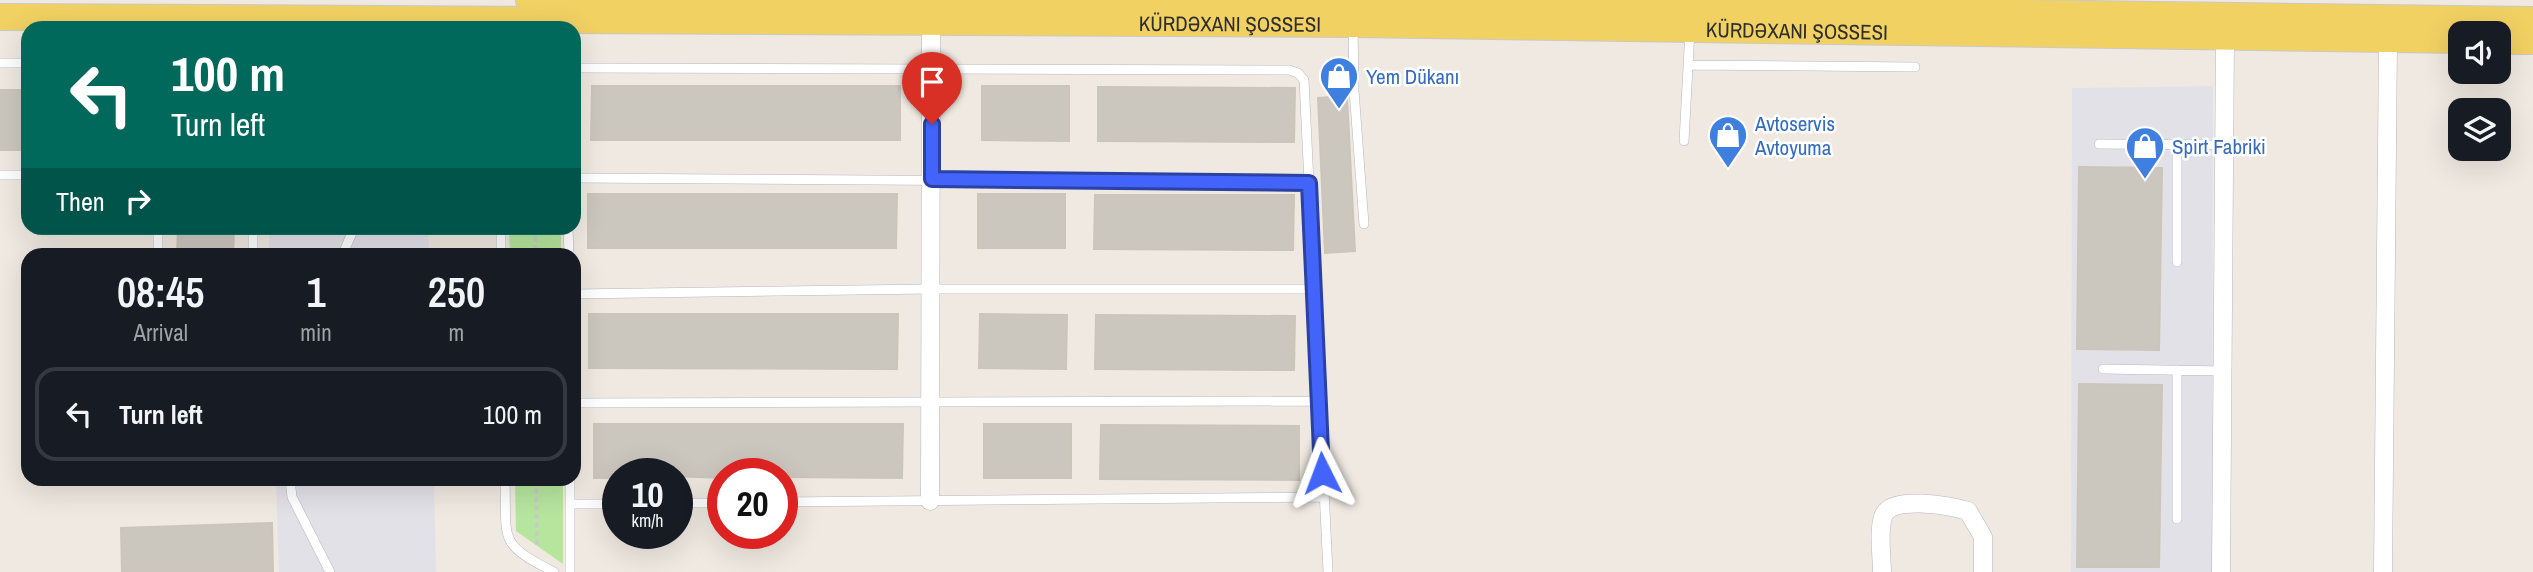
<!DOCTYPE html>
<meta charset="utf-8">
<style>
body{margin:0;font-family:"Archivo Narrow",sans-serif;background:#242831;color:#f1f3f6;height:100vh;display:flex;flex-direction:column;font-size:26px;white-space:nowrap}
*{box-sizing:border-box;margin:0}
p{font-size:23px;color:#9ea1a6}
.icon{flex:none;width:38px;height:38px;fill:none;stroke:currentColor;stroke-width:2;stroke-linecap:round;stroke-linejoin:round}
.map{position:relative;flex:1;overflow:hidden}
.side{position:absolute;left:21px;top:248px;width:560px;height:238px;display:flex;flex-direction:column;background:#171b24;border-radius:21px;box-shadow:0 7px 28px #0002}
.side>*{flex:none}
.banner{position:absolute;left:21px;top:21px;width:560px;height:214px;border-radius:21px;box-shadow:0 7px 28px #0002;background:#00695c;color:#fff;overflow:hidden}
.tools{position:absolute;left:2448px;top:21px;display:grid;gap:14px}
.tools a{display:grid;place-items:center;width:63px;height:63px;border-radius:14px;background:#171b24;box-shadow:0 7px 28px #0002;font-size:35px}
.speed{position:absolute;left:602px;top:458px;display:flex;gap:14px;font-size:35px;font-weight:700;text-align:center}
.speed>*{display:grid;place-content:center;width:91px;height:91px;border-radius:50%;background:#171b24;box-shadow:0 7px 28px #0002;line-height:1}
.speed small{font-size:18px;font-weight:400}
.speed .limit{border:10px solid #d22;background:#fff;color:#111}
.pin{position:absolute;display:grid;place-items:center;width:60px;height:60px;color:#fff;margin:-72px -30px;border-radius:50% 50% 50% 0;rotate:-45deg;box-shadow:0 0 7px #0007}
.pin .icon{rotate:45deg}
.me{position:absolute;width:77px;margin:-38px;rotate:357deg;stroke-linejoin:round;filter:drop-shadow(0 0 5px #0008)}
.turn{display:flex;align-items:center;gap:24px;height:147px;padding:0 35px;font-size:32px}
.turn .icon{width:91px;height:91px;stroke-width:2.5}
.turn b{display:block;font-size:49px;line-height:60px}
.then{display:flex;align-items:center;height:66px;padding:0 35px;background:#0003;gap:14px;font-size:26px}
.eta{display:flex;justify-content:space-evenly;align-items:center;height:119px;text-align:center}
.eta b{font-size:42px;font-weight:600;line-height:49px}
ul{padding:0;list-style:none}
li{display:flex;align-items:center;gap:21px;height:94px;margin:0 14px 10px;padding:0 21px;border:4px solid #363941;border-radius:21px}
li div{flex:1}
li b{display:block;font-size:26px}
li em{font-style:normal}
.map>svg:first-child{display:block}
</style>
<div class="map">
<svg width="2533" height="572" viewBox="0 0 2533 572">
<rect width="100%" height="100%" fill="#efe9e1"/>
<path fill="#e3e1e8" d="M2213,86l-1,486h-141l1,-484z
M269,228h159l1,27h-160z
M276,480h158l2,92h-157z"/>
<path fill="#b6e59e" d="M509,228h52v27h-51z
M515,480h48v84l-47,-33z"/>
<path fill="#cbc7bf" stroke="#cbc5ba" stroke-width="2" d="M592,86h308v54h-309z
M982,86h87v55l-87,-1z
M1098,87l197,1 -1,54 -196,-1z
M0,90h28v60h-28z
M1347,96l8,155 -30,2 -7,-155z
M2079,167l83,1 -3,182 -82,-1z
M588,194h309l-1,54h-308z
M978,194h87v54h-87z
M1095,195h199l-1,55 -199,-1z
M178,228h56l-1,28h-56z
M589,314h309l-1,55 -308,-1z
M980,314l87,1 -1,54 -87,-1z
M1096,315l199,1 -1,54 -199,-1z
M2079,384l83,1 -3,182h-82z
M594,424h309l-1,54 -120,-1v-3h-59v4l-105,-4v4h-24z
M984,424h87v54h-87z
M1101,425l198,1v54l-199,-1z
M272,523l1,49h-151l-1,-44z"/>
<g fill="none" stroke-linecap="round" stroke-linejoin="round">
<g stroke="#b4b7c1" stroke-width="10">
<path id="lane" d="M1353,26l1,64 10,134
M0,63h28
M1688,65l227,2
M574,68l715,2 9,3 6,7 24,492
M1684,141l6,-111
M2099,144l124,1
M2177,144v118
M0,175h28
M574,178l735,5
M253,228v28
M501,228v28
M568,228l1,28
M158,256v-28
M342,256l12,-28
M574,294l357,-5h383
M2103,369l121,2
M2177,370v149
M574,403l744,-2
M290,480l2,17 38,75
M505,480c2,61 -8,63 49,92
M570,480v92
M782,502l541,-5
M677,503h46
M570,504h48"/>
</g>
<g stroke="#b4b7c1" stroke-width="19">
<path id="street" d="M930,501l1,-490
M1882,572c0,-16 -4,-39 1,-55 6,-23 68,-11 85,-6l15,26v35
M2221,572l4,-534
M2383,572l5,-532"/>
</g>
<g stroke="#c9c9c9" stroke-width="28">
<g id="primary">
<path d="M529,0l824,4 1180,16"/>
<path id="s1" d="M0,17l1353,7 1107,16"/>
<path d="M2499,41h34"/>
</g>
</g>
<path stroke="#c9c9c9" stroke-width="3.5" stroke-dasharray="5 3.5" stroke-linecap="butt" d="M535,228v28
M536,480l1,65"/>
<use href="#lane" stroke="#fff" stroke-width="9"/>
<use href="#street" stroke="#fff" stroke-width="18"/>
<use href="#primary" stroke="#f2d163" stroke-width="26"/>
</g>
<g fill="none" stroke-linecap="round" stroke-linejoin="round">
<g stroke="#2b41a3" stroke-width="18">
<path id="route" d="M932,124v55l377,4 13,290"/>
</g>
<use href="#route" stroke="#4264fb" stroke-width="12"/>
</g>
<defs>
<g id="shop-pin" transform="scale(2.0125)"><path d="M0 17L-7.5 6A9.5 9.5 0 1 1 7.5 6Z" fill="#3f7fe0" stroke="#fff"/><path d="M-5-2.5h2.3a2.7 3.5 0 0 1 5.4 0H5L5.5 6h-11ZM-1.5-2.5h3a1.5 2.3 0 0 0-3 0Z" fill="#fff"/></g>
</defs>
<g fill-rule="evenodd">
<use href="#shop-pin" x="1339" y="76"/>
<use href="#shop-pin" x="1728" y="135"/>
<use href="#shop-pin" x="2145" y="146"/>
</g>
<g text-anchor="middle" dominant-baseline="central" stroke-width="5" stroke-linejoin="round" paint-order="stroke">
<g font-size="21" fill="#2e2e2e" stroke="#fff">
<text stroke="none"><textPath href="#s1" startOffset="1230">KÜRDƏXANI ŞOSSESI</textPath></text>
<text stroke="none"><textPath href="#s1" startOffset="1797">KÜRDƏXANI ŞOSSESI</textPath></text>
</g>
<g font-size="21" fill="#366cbe" stroke="#fff" text-anchor="start">
<text x="1366" y="76">Yem Dükanı</text>
<text x="1755" y="123">Avtoservis<tspan x="1755" dy="24">Avtoyuma</tspan></text>
<text x="2172" y="146">Spirt Fabriki</text>
</g>
</g>
</svg>
<div class="tools">
<a><svg class="icon" aria-label="sound" viewBox="0 0 24 24"><path d="M4 9h4l5-4v14l-5-4H4zM17 9q2 3 0 6"/></svg></a>
<a><svg class="icon" aria-label="layers" viewBox="0 0 24 24"><path d="M12 4l9 5-9 5-9-5zM3 14l9 5 9-5"/></svg></a>
</div>
<div class="speed"><div>10<small>km/h</small></div><div class="limit">20</div></div>
<div class="pin" style="left:932px;top:124px;background:#d93025"><svg class="icon" aria-label="arrive" viewBox="0 0 24 24"><path d="M6 21V4h12l-3 4 3 4H6"/></svg></div>
<svg class="me" style="left:1322px;top:473px" viewBox="-20 -20 40 40"><path d="M0-17L14 15 0 8-14 15z" fill="#4264fb" stroke="#fff" stroke-width="4"/></svg>
<div class="banner">
<div class="turn"><svg class="icon" aria-label="left" viewBox="0 0 24 24"><path d="M17 20v-9H6M10 6l-5 5 5 5"/></svg><div><b>100 m</b>Turn left</div></div>
<div class="then">Then<svg class="icon" aria-label="right" viewBox="0 0 24 24"><path d="M7 20v-9h11M14 6l5 5-5 5"/></svg></div>
</div>
<section class="side">
<div class="eta">
<div><b>08:45</b><p>Arrival</p></div>
<div><b>1</b><p>min</p></div>
<div><b>250</b><p>m</p></div>
</div>
<ul>
<li><svg class="icon" aria-label="left" viewBox="0 0 24 24"><path d="M17 20v-9H6M10 6l-5 5 5 5"/></svg><div><b>Turn left</b></div><em>100 m</em></li>
</ul>
</section>
</div>
